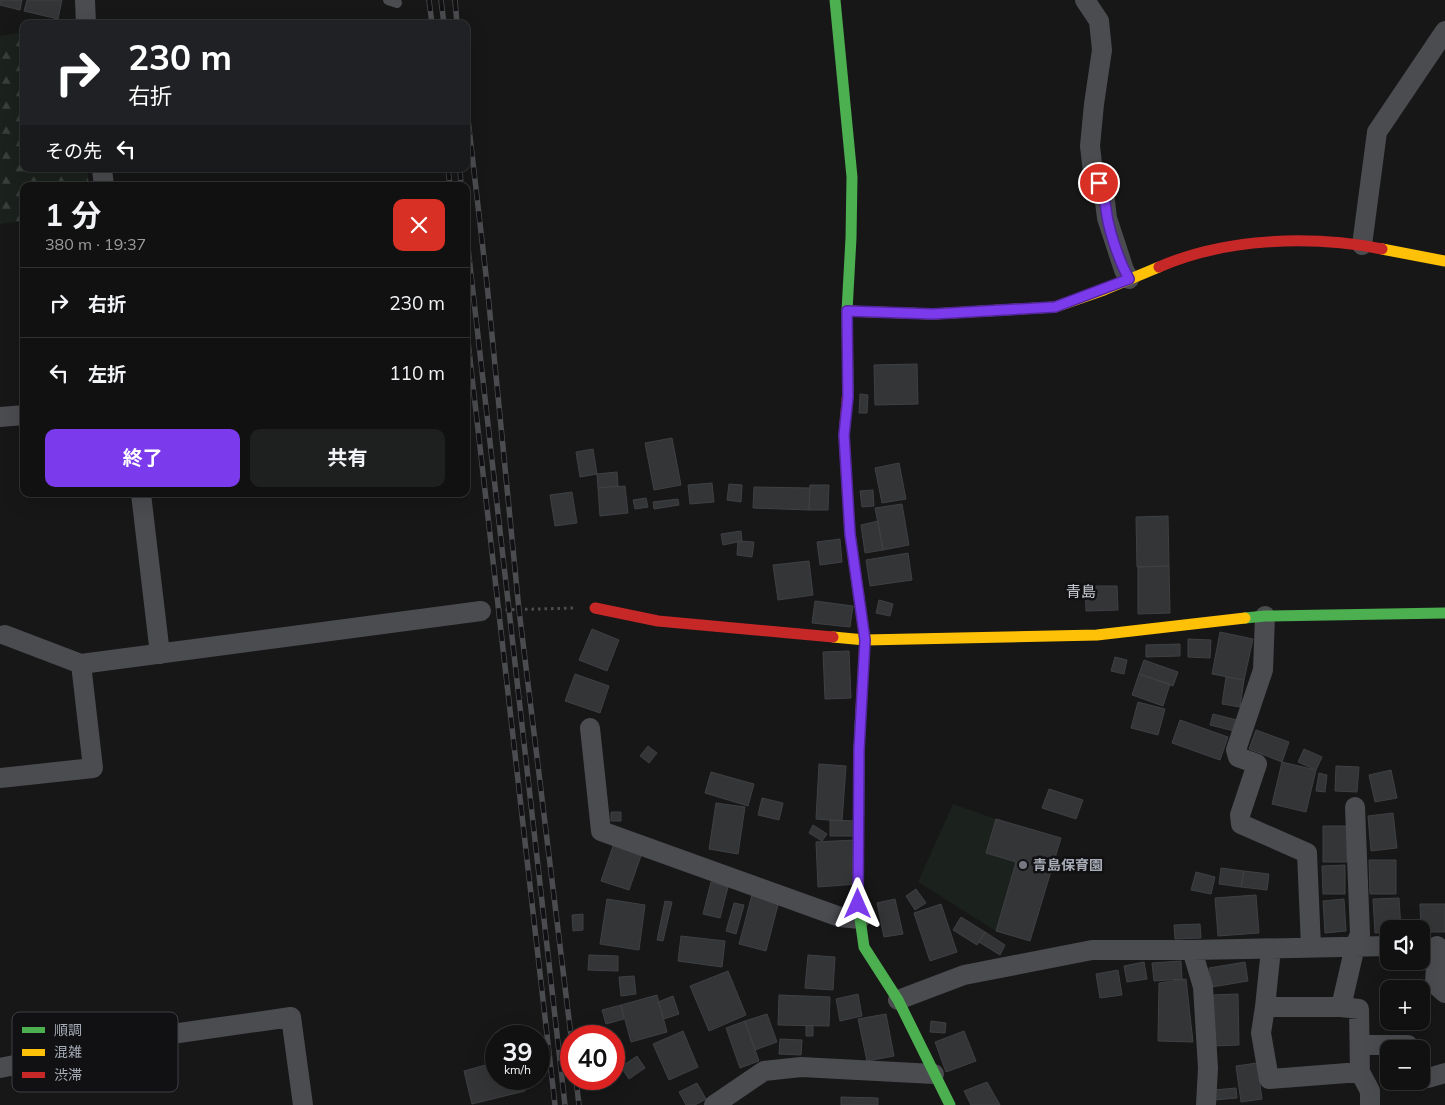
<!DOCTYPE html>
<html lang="ja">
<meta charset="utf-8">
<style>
body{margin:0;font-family:Mulish,"Noto Sans JP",sans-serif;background:#1e1f1f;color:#f1f3f6;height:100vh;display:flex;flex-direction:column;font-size:19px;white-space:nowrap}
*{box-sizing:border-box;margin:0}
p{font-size:16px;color:#9c9d9f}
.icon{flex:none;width:28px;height:28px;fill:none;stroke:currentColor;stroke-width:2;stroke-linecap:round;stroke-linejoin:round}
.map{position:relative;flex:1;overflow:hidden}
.panel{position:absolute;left:20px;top:182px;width:450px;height:315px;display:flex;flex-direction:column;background:#111;border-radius:10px;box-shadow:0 5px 20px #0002,0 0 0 1px #303131}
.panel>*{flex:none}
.top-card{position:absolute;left:20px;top:20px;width:450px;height:152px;border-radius:10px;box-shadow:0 5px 20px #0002,0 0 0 1px #303131;background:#202124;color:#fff;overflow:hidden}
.buttons{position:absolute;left:1380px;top:920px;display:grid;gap:10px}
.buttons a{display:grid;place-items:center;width:50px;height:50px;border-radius:10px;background:#111;box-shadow:0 5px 20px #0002,0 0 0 1px #303131;font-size:25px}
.speed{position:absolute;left:485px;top:1025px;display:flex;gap:10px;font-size:25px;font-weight:700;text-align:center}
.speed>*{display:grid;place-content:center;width:65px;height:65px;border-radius:50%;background:#111;box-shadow:0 5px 20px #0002,0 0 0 1px #303131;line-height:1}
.speed small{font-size:12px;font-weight:400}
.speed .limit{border:8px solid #d22;background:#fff;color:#111}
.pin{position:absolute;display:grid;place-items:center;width:42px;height:42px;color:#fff;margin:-21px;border:2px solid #fff;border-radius:50%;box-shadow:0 1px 5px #0007}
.me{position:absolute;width:55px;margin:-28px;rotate:0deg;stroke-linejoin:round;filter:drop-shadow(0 0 4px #0008)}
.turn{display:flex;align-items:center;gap:18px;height:105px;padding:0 25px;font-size:22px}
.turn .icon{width:65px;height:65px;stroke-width:2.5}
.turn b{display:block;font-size:35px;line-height:42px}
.then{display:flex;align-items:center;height:48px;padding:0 25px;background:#0003;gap:10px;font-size:19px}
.round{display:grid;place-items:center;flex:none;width:52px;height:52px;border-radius:10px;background:#1e1f1f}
.overview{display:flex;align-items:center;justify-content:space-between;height:85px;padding:0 25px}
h1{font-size:30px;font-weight:700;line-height:38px}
.button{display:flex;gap:10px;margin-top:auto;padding:10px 25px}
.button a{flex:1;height:58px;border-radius:10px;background:#7c3aed;color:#fff;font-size:20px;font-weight:700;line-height:58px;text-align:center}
.button a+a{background:#1e1f1f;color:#f1f3f6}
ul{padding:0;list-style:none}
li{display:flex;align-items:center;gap:15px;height:70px;padding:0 25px;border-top:1px solid #303131}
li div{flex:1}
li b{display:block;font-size:19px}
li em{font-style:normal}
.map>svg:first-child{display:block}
</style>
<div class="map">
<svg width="1445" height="1105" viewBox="0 0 1445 1105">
<defs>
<pattern id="forest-firs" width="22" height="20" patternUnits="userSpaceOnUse" patternTransform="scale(1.25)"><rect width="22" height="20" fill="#1b211c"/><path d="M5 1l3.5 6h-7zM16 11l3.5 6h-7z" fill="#393f3b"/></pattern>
</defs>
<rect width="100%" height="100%" fill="#171717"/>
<path fill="#1b211c" d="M953,804l43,15 -10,34 30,9 -20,69 -78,-49z"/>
<path fill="url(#forest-firs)" d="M24,32v137h63l2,17h-65v35l-24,3v-188z"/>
<path fill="#343537" stroke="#3f4043" d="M0,0h22l-2,10 -20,-5z
M27,0h35l-4,19 -34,-8z
M917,364l1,40 -43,1 -1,-40z
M860,394l8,1 -1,18h-8z
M672,438l9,47 -27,5 -9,-47z
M593,449l4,25 -17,3 -4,-25z
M899,463l7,36 -24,4 -7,-35z
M617,472l1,14 -20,2 -1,-14z
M712,483l2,19 -24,2 -2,-19z
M729,484l13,1 -1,17 -14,-2z
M810,485h19l-1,25h-19z
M625,486l3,27 -28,3 -2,-28z
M754,487l56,1 -1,22 -56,-2z
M873,490l1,16 -12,1 -2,-16z
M572,492l5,31 -22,3 -5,-31z
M646,498l2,9 -13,2 -2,-9z
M678,499l1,6 -25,4 -1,-7z
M902,504l7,41 -26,5 -8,-42z
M1168,516l1,50 -32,1 -1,-50z
M878,521l5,29 -18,3 -4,-28z
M741,531l1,10 -19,4 -2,-11z
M840,539l2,23 -22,3 -3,-23z
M738,541l16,1 -2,15 -15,-2z
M908,553l4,27 -42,6 -4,-26z
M809,561l4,34 -35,5 -5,-35z
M1169,566l1,47 -32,1v-47z
M1085,586h32l1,24 -32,1z
M879,600l14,4 -3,12 -14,-3z
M815,601l38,5 -3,21 -38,-4z
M592,629l27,11 -12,31 -28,-11z
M1220,632l33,7 -9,41 -32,-6z
M1188,639l23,1 -1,18 -22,-1z
M1180,644v12l-34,1v-12z
M849,651l2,47 -26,1 -2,-47z
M1115,657l12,3 -3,14 -13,-3z
M1144,660l34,12 -5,14 -34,-12z
M575,674l34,12 -9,27 -35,-12z
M1139,674l31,10 -7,22 -31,-11z
M1226,677l18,3 -4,27 -18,-3z
M1138,702l27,7 -7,26 -27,-7z
M1213,714l24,6 -3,11 -24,-6z
M1180,720l48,17 -8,23 -48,-17z
M1256,730l33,12 -7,20 -33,-13z
M648,746l9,7 -8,10 -9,-7z
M1304,749l18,8 -6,13 -18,-8z
M1282,762l34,8 -10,42 -34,-8z
M819,764l27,2 -4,55 -26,-2z
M1336,766l23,1 -2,25 -22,-1z
M1391,770l6,28 -22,4 -6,-27z
M711,772l43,12 -6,22 -43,-13z
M1319,773l8,2 -2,17 -9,-1z
M1049,789l34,11 -7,19 -34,-11z
M762,798l21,5 -4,17 -21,-5z
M716,803l29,4 -7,47 -29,-5z
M611,812h10v9h-10z
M1393,813l4,35 -26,3 -3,-35z
M996,819l65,19 -31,103 -34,-10 20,-69 -30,-9z
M830,820l27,1v15h-27z
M813,825l14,9 -5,7 -13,-8z
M1323,826h24v36h-24z
M855,840l2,44 -39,3 -2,-45z
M614,843l28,10 -13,37 -28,-9z
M1369,860h27v34h-26z
M1345,865v29h-22l-1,-28z
M1221,868l23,3 -3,16 -22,-3z
M1244,871l25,3 -2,16 -26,-3z
M1196,872l19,5 -4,17 -20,-4z
M711,882l17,5 -8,31 -17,-4z
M916,889l10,14 -11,7 -9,-14z
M753,891l27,6 -14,54 -27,-7z
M1256,895l3,38 -41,3 -3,-38z
M1399,898l2,31h-12v3l-14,1 -2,-34z
M607,899l38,6 -6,45 -39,-6z
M895,899l8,35 -19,3 -7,-34z
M1344,899l2,32 -21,2 -2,-32z
M665,901l7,1 -9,39 -6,-1z
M734,903l10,2 -8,29 -10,-3z
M941,904l16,48 -27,9 -16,-48z
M1420,904h25v28h-24z
M583,914v16l-10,1 -1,-16z
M961,917l24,15 -8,13 -24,-15z
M1200,924l1,14 -26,1 -1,-14z
M985,932l20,13 -5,10 -21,-13z
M681,936l44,5 -3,26 -44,-6z
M589,955l29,1v15l-30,-1z
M808,955l27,2 -2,33 -28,-2z
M1181,961l1,18 -28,2 -2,-18z
M1144,962l3,17 -20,3 -3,-16z
M1245,962l3,19 -36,6 -3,-19z
M1118,970l4,25 -22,3 -4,-24z
M728,971l18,44 -37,16 -19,-45z
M634,976l2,18 -15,2 -2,-19z
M1186,979l7,63 -35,-1 1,-58z
M858,994l4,22 -22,5 -4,-22z
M1238,994l1,51 -27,1 -1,-51z
M657,995l10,37 -36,10 -10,-37z
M779,995l51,2 -1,29 -51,-1z
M673,996l6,18 -15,5 -6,-17z
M621,1005l3,14 -18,5 -4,-14z
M767,1014l10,28 -22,8 -10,-29z
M886,1014l8,42 -27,5 -9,-42z
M745,1021l14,40 -19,7 -14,-40z
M931,1021l15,2 -1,10 -15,-1z
M813,1025v11h-7v-10z
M603,1030l3,6h-16z
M683,1031l15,36 -29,13 -16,-36z
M964,1031l12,30 -30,11 -11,-30z
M780,1039l22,1 -1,15 -22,-1z
M637,1056l8,12 -16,11 -8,-12z
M496,1062v17h26l3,12 -53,13 -8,-33z
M1257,1063l5,36 -21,3 -5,-36z
M987,1082l13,23h-29l-7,-14z
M697,1083l9,16 -11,6h-9l-7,-13z
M1236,1088l1,10 -23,2v-10z
M841,1097l37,1v7h-37z"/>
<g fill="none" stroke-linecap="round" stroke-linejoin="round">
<path stroke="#4d4e52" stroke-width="3" stroke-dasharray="2.5 4" stroke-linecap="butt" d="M499,610l76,-2"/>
<path stroke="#4b4c50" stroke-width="10" d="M388,0l9,3"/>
<path stroke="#4b4c50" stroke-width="20" d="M85,0l1,24
M1085,0l14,21 3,29 -8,54 -4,42 3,26 11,21 3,25 17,52 5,9
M102,169l2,17
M1362,245l15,-113 68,-101
M0,417l24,-2
M141,494l19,160
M1265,616l-2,54 -27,80 2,7 19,7 -17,51 1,9 66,29 4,94
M5,635l76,29
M590,728l11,103 239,86 20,2
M0,778l93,-10 -12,-104 400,-53
M1437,946l-2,38 10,9
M1271,949l-6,58h76l14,-61 5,-12 -5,-127
M1192,950l11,37 5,81 -2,37
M898,1000l66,-25 128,-25h100l197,-4
M1265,1007l-4,26 8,46 91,-7
M1341,1007l18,2 1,63 10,19v14
M1360,1045h48v4
M0,1068l165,-33 126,-18 12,88
M1421,1077l7,1 17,-5
M714,1105l50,-34 37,-4 133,7"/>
<path stroke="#4caf50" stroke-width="11" d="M835,0l17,177 -1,61 -4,73 1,78
M1245,618l20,-2 180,-3
M861,710l-2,40 -1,154 6,43 34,53 52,105"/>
<path stroke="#ffc107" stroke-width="11" d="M1382,249l63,12
M847,311l86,3 122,-7 49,-17 55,-23
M833,637l32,3 232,-5 148,-17"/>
<path stroke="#c62828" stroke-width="11" d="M1159,267c66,-29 152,-32 223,-18
M848,389l-4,46 6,99 15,106 -4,70
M595,608l63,13 175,16"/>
<g stroke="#4b4c4f" stroke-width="5.5">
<path id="rail" d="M429,0l3,24
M441,0l3,24
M455,0l2,24
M466,102l21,182 32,326 52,426
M448,169l2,17
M460,169l1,17
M466,230l99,875
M466,324l89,781
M576,1079l3,26"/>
</g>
<use href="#rail" stroke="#111113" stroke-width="4" stroke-dasharray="11" stroke-linecap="butt"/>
</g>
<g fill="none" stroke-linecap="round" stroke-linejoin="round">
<g stroke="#51269a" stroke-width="12">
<path id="route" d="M858,904l1,-154 6,-110 -15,-106 -6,-99 4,-38 -1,-86 86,3 122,-7 74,-28c-9,-16 -19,-45 -22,-63 -2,-13 -2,-21 -8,-33"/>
</g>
<use href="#route" stroke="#7c3aed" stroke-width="9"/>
</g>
<circle fill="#757880" stroke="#111113" stroke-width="2" cx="1023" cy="865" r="5"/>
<g text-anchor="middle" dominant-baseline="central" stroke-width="5" stroke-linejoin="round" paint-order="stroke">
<g font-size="14" font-weight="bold" fill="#a8adb8" stroke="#111113" text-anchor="start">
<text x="1033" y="865">青島保育園</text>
</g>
<g font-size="15" fill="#c9ccd4" stroke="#111113">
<text x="1081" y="591">青島</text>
</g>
</g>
<rect x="12" y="1012" width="166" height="80" rx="8" fill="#111113" stroke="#3e4045" stroke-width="1"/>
<rect x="22" y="1027" width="23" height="6" fill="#4caf50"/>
<rect x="22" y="1049" width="23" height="7" fill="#ffc107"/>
<rect x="22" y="1072" width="23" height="6" fill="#c62828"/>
<g font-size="14" fill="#a8adb8">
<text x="54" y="1035">順調</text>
<text x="54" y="1057">混雑</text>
<text x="54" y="1080">渋滞</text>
</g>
</svg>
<div class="buttons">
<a><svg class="icon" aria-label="sound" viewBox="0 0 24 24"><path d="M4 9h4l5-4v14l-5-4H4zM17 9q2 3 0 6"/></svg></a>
<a>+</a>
<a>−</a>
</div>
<div class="speed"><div>39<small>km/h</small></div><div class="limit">40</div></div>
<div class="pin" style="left:1099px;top:183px;background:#d93025"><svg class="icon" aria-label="arrive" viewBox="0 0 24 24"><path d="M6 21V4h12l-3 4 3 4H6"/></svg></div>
<svg class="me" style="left:858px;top:904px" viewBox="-20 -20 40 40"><path d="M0-17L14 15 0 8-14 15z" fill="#7c3aed" stroke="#fff" stroke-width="4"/></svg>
<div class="top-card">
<div class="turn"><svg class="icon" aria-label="right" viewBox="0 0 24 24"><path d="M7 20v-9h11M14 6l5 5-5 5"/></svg><div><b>230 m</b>右折</div></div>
<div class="then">その先<svg class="icon" aria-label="left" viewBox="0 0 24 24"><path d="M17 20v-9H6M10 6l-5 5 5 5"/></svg></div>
</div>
<section class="panel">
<div class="overview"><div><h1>1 分</h1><p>380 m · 19:37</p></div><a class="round" style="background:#d93025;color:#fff"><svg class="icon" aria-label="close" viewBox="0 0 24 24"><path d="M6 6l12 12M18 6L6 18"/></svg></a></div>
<ul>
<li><svg class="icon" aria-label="right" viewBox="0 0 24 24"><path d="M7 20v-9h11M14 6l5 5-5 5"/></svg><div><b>右折</b></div><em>230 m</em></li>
<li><svg class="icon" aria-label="left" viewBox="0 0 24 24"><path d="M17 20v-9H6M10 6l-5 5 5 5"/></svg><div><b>左折</b></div><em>110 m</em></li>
</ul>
<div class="button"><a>終了</a><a>共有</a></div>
</section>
</div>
